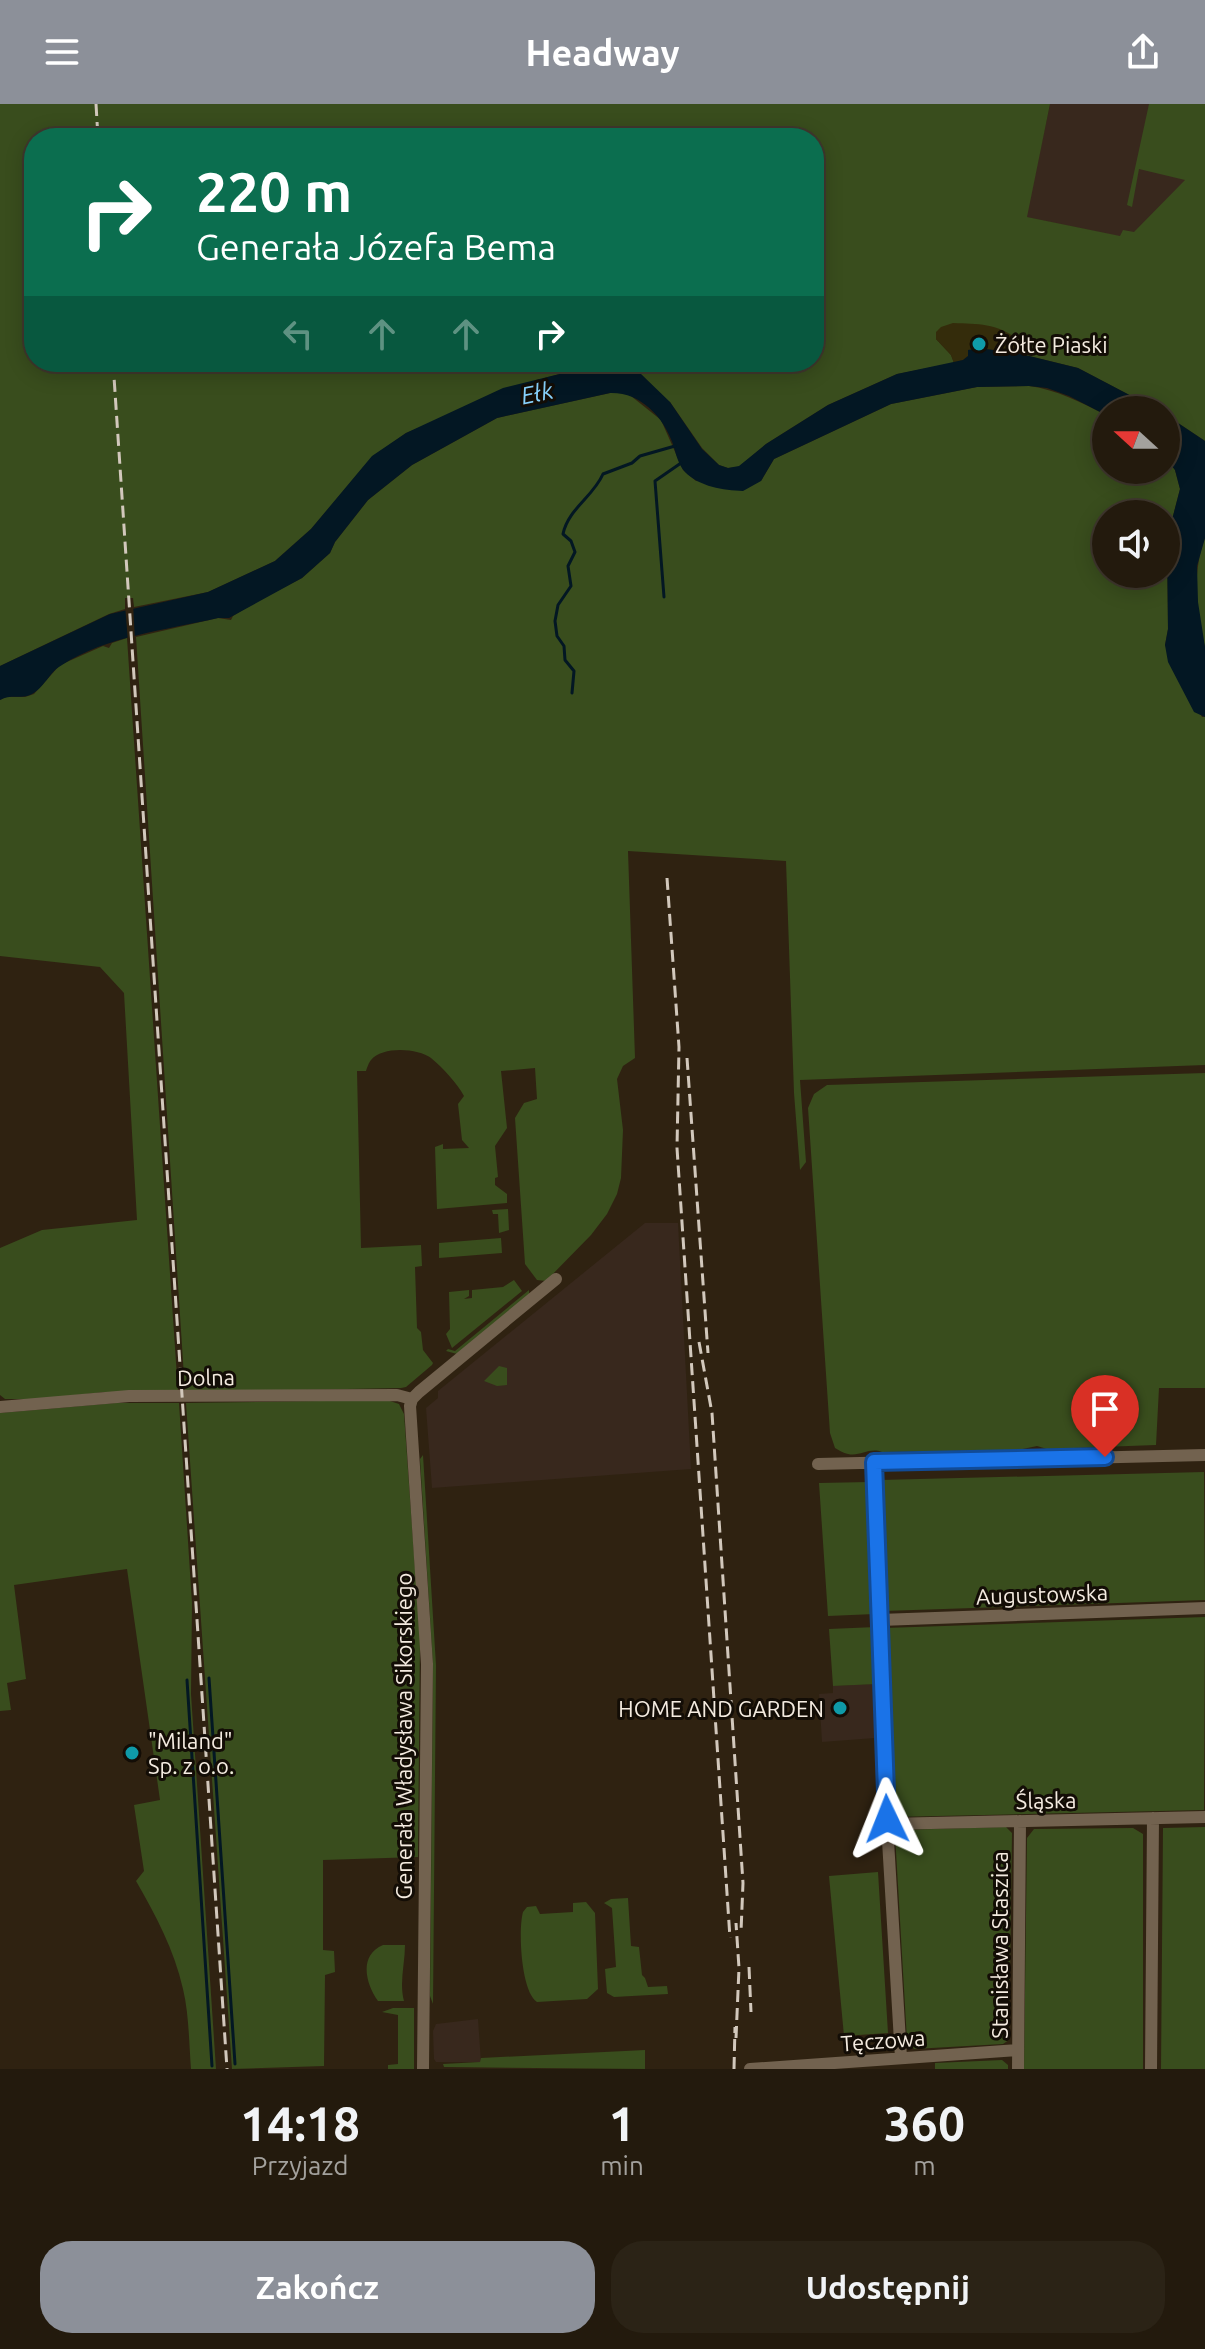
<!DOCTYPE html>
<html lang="pl">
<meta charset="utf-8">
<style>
body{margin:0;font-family:Ubuntu,sans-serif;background:#2b2316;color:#f1f3f6;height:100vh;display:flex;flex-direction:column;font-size:30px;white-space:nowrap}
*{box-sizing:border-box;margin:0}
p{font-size:26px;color:#a3a19d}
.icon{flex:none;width:44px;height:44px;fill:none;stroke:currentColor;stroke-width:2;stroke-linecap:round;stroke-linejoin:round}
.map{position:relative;height:1965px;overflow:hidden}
.details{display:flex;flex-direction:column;background:#231a0d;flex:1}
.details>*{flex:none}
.banner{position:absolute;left:24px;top:24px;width:800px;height:244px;border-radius:32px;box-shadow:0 4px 20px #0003,0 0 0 2px #40382e;background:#0b6e4f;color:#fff;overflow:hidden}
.needle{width:52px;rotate:291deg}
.controls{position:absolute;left:1092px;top:292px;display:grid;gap:16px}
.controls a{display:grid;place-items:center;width:88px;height:88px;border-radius:50%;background:#231a0d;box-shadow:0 4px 20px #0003,0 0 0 2px #40382e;font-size:40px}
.pin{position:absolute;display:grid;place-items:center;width:68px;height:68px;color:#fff;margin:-82px -34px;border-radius:50% 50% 50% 0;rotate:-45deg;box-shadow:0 0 8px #0007}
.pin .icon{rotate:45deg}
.me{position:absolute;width:88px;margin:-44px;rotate:358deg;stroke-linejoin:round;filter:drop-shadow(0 0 6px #0008)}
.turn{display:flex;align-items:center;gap:28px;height:168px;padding:0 40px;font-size:36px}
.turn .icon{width:104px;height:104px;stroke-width:2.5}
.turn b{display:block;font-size:56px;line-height:68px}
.lanes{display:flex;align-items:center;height:76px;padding:0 40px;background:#0003;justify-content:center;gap:40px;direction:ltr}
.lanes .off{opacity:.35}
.eta{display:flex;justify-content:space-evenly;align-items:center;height:136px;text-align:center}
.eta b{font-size:48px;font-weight:700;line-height:56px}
.button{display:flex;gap:16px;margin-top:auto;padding:16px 40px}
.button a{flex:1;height:92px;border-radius:32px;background:#8c9099;color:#fff;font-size:32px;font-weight:700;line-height:92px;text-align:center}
.button a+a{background:#2b2316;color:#f1f3f6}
header{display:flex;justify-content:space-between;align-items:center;height:104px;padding:0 40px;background:#8c9099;color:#fff;font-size:36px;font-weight:700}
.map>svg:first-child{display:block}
</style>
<header><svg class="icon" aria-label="menu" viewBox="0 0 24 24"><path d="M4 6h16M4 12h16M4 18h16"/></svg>Headway<svg class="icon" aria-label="share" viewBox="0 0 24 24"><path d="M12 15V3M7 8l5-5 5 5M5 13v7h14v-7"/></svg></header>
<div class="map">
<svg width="1205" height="1965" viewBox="0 0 1205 1965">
<rect width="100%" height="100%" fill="#2f2211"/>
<path fill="#38281d" d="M1050,0h155v64l-69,72 -110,-23z
M645,1119h33l13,246 -259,19 -6,-80 12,-10v-7z
M872,1580l3,54 -53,4 -3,-48 14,-1v-7z
M478,1915l3,43h-45l-2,-3 -1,-28 3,-7z"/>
<path fill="#394d1d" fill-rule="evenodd" d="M0,0h1050l-23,113 93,19 3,-6 11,2 51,-52 -46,-11 -7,38 -5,-2 22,-101h56v337l-39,-26v-5h-8l-80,-42 -57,-14 -4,-15h-81l15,16 3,8 -57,11 -69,31 -62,39 -27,23 -11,1 -9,-3 -17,-17 -32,-46 -82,-35 -40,10 -142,56 -34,24 -61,72 -36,32 -67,31 -74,15 -1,-9h-8v11l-16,5 -109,52zM34,34h780v224h-780z
M1029,282c29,4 51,16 77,29v55h60v-12l9,12 5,19 -13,50 1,90 -3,16 37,72h3v348l-405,15 6,82 -6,8 -6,-77 -8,-232 -158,-10 7,207 -12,8 -6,13 6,51 -2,48 -4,16 -10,20 -16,21 -45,46 -9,-1 -12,-16 -10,-146 9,-15 13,-4 -2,-31 -34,3 6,57 -12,18 3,31 -3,1v7l12,9v9l-70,6 -2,-62 8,-3v5l26,-1 -7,-8 -4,-36 6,-8c-7,-13 -21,-28 -33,-38 -13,-10 -49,-12 -60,2 -2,2 -4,8 -5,11h-9l4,177 60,-3 1,21 -7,1 2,61 4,4 2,18 10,13 -1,2 -26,22 -5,1 -216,4 -49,-755 82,-19 13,2 2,-4 21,-13 48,-25 28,-25 5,-11 33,-42 44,-35 85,-47 113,-25 16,-1 35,28 22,50 13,11h65l13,-22 117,-55 86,-17zM1106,410h60v60h-60z
M1205,434v109c-9,-36 -13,-75 0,-109z
M127,534l51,754h-73l-66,7h-34l-5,-4v-147l42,-18 95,-10 -13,-227 -24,-26 -100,-11v-256l6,-3h19l9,-3 26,-29 43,-19 6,2 3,-5z
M1205,969v315h-46l-3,57 -109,4 -10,-3 -19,4 -136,2c-13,-5 -22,5 -34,2 -5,-1 -9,-4 -13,-6l-5,-15 -22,-325 6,-14 13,-9z
M508,1105l1,21 -10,3 -1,-19h-5l-1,-4z
M501,1134l1,15 -63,5v-15z
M514,1176l8,11 -70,57 -6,-14 4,-5 -1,-37 20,-2v6l-5,3 8,-1v-8l31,-3z
M529,1186v5l-72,59 -11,-3 2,-2 7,2z
M499,1262l8,2v17l-10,1 -13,-5z
M387,1296l12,4 5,10 16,224 -2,219 -95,3v90l11,1 1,21 -10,3 -1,91 -92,3 -46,-666z
M116,1299h63l13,200 -1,91 25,375h-25c-2,-26 -2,-55 -8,-80 -9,-40 -27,-73 -47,-108l8,-10 -10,-66 26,-5 -33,-231 -113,16 12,94 -19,4 4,27 -11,1v-298z
M423,1351l13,210 -3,339 -3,-8 3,-331 -13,-206z
M1204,1368l1,128 -321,11 -4,-131z
M869,1378l6,132 -47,2 -9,-133z
M1205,1513l-1,193 -312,7 -7,-189z
M876,1523l1,57 -44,2 -4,-57z
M1006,1723l6,6 -3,207 -6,4 -89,5 -7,-9 -12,-206 3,-4z
M1205,1723v242h-44l2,-241z
M1133,1724l10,6v235h-119l3,-231 7,-9z
M878,1768l10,161 -44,3 -15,-160z
M628,1794l3,48 8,1 3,28 3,3 3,9 19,-1 1,8 -54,3 -7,-4 -2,-24 11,-2 -4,-59 -8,-5 7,-4z
M586,1798l9,11 3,76 -11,10 -50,3c-16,-10 -19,-72 -14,-90l4,-5 9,-1 4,8 33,-2v-9z
M383,1841h22c0,19 -6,37 -1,56h-26c-13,-18 -19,-46 5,-56z
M393,1904h21v61h-26v-4l10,-1v-49l-16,-3z
M645,1946v19l-201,-2 -1,-3 37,-2 1,-4z
M1002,1956l6,5v4h-73v-6z"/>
<path fill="#342c0b" d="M953,219c25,1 44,0 64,16l4,15 -42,-6 -16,12 -9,3 -3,-8 -15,-16v-7l5,-5z"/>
<path fill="#031723" d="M979,244l42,6 57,14 80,42h-52v5l-37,-19 -22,-8 -18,-2 -52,1 -86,17 -117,55 -13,22 -18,10c-20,-1 -43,-4 -58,-19 -7,-8 -9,-18 -12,-28 -10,-28 -33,-52 -63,-51l-113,25 -85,47 -44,35 -33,42 -5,11 -28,25 -73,40h-11c-52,12 -111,18 -156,47 -13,7 -18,24 -32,30 -10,4 -20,-1 -30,5v-34l110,-52 98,-22 67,-31 36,-32 61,-73 34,-23 97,-45 85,-21 34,-1 19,8 29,28 32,47 17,16 9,3 11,-2 27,-22 62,-39 69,-31 66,-14 5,-4v-6z
M1166,311l39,26v97l-8,28 1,36 7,45v70l-11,-5 -26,-50 -3,-17 3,-16 -1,-90 13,-50 -5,-19 -9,-12z"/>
<path fill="#2f2211" d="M133,499l2,38 -7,1 -3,-37z"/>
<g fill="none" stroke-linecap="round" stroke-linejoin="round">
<path stroke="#031723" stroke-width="3" d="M664,493l-9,-116 26,-18
M572,589l2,-22 -9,-11 -1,-14 -7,-10 -2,-15 3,-16 13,-19 -3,-20 7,-14 -4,-11 -8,-7c5,-25 30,-37 40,-60l29,-11 8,-7 35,-10
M209,1574l26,386
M187,1576l25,386"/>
<path stroke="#72624f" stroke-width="12" d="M0,1303l129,-11 268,-1 15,4
M874,1358l13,362 14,234
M818,1360l387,-9
M880,1516l325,-12
M887,1720l318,-7
M423,1965l4,-405 -17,-258 2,-7 7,-7 137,-113
M750,1965l268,-19
M1018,1965l2,-248
M1151,1965l2,-251"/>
<path stroke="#d2c8bc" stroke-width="3" stroke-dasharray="12 6" stroke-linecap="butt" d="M96,0l2,34
M113,258l114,1707
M667,774l12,169 -2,101 53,790
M687,954l21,295
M699,1238l13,71 31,470 -2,49
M749,1863l2,45
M736,1934l3,-70 -3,-45
M734,1965l1,-42"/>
</g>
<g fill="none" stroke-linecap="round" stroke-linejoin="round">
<g stroke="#114b97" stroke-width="20">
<path id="route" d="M887,1715l-13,-357 231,-5"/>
</g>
<use href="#route" stroke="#1a73e8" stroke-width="14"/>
</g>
<g fill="#0f9aa8" stroke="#130d06" stroke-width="3">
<circle cx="979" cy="240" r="8"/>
<circle cx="840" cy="1604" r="8"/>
<circle cx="132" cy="1649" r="8"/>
</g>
<g text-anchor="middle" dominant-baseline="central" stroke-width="6" stroke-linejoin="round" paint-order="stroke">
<g font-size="22" fill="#f4ebe0" stroke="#130d06" text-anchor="start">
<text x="995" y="240">Żółte Piaski</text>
<text x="824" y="1604" text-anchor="end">HOME AND GARDEN</text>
<text x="148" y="1636">"Miland"<tspan x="148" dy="25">Sp. z o.o.</tspan></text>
</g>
<g font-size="22" fill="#f4ebe0" stroke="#130d06">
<text transform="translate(206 1273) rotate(-1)">Dolna</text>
<text transform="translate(1042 1490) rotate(-2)">Augustowska</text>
<text transform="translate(403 1632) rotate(-90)">Generała Władysława Sikorskiego</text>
<text transform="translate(1046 1696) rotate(-1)">Śląska</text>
<text transform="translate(999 1841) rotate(-90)">Stanisława Staszica</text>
<text transform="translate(883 1936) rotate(-4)">Tęczowa</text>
</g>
<g font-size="24" font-style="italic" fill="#88d3fe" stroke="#130d06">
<text transform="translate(537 289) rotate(-11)">Ełk</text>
</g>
</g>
</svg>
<div class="controls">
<a><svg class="needle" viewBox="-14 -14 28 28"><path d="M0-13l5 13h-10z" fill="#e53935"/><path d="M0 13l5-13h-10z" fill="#a3a19d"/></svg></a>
<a><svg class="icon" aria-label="sound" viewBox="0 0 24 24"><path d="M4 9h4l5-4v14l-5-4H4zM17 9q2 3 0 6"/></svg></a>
</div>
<div class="pin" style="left:1105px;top:1353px;background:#d93025"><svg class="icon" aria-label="arrive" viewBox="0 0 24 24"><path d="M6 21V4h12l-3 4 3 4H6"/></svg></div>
<svg class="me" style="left:887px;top:1715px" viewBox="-20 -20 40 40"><path d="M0-17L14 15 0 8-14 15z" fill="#1a73e8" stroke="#fff" stroke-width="4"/></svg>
<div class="banner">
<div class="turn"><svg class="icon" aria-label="right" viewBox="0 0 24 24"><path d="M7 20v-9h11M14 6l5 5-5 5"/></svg><div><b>220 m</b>Generała Józefa Bema</div></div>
<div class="lanes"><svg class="icon off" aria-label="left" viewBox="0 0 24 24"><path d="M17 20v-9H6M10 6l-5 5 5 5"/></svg><svg class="icon off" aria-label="ahead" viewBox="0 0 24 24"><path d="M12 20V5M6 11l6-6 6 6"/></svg><svg class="icon off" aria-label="ahead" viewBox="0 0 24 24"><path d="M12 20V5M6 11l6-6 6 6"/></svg><svg class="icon" aria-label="right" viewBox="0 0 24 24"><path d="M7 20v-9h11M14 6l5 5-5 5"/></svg></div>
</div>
</div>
<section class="details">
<div class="eta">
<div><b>14:18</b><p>Przyjazd</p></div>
<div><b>1</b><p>min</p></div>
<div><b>360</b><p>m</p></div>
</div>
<div class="button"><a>Zakończ</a><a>Udostępnij</a></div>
</section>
